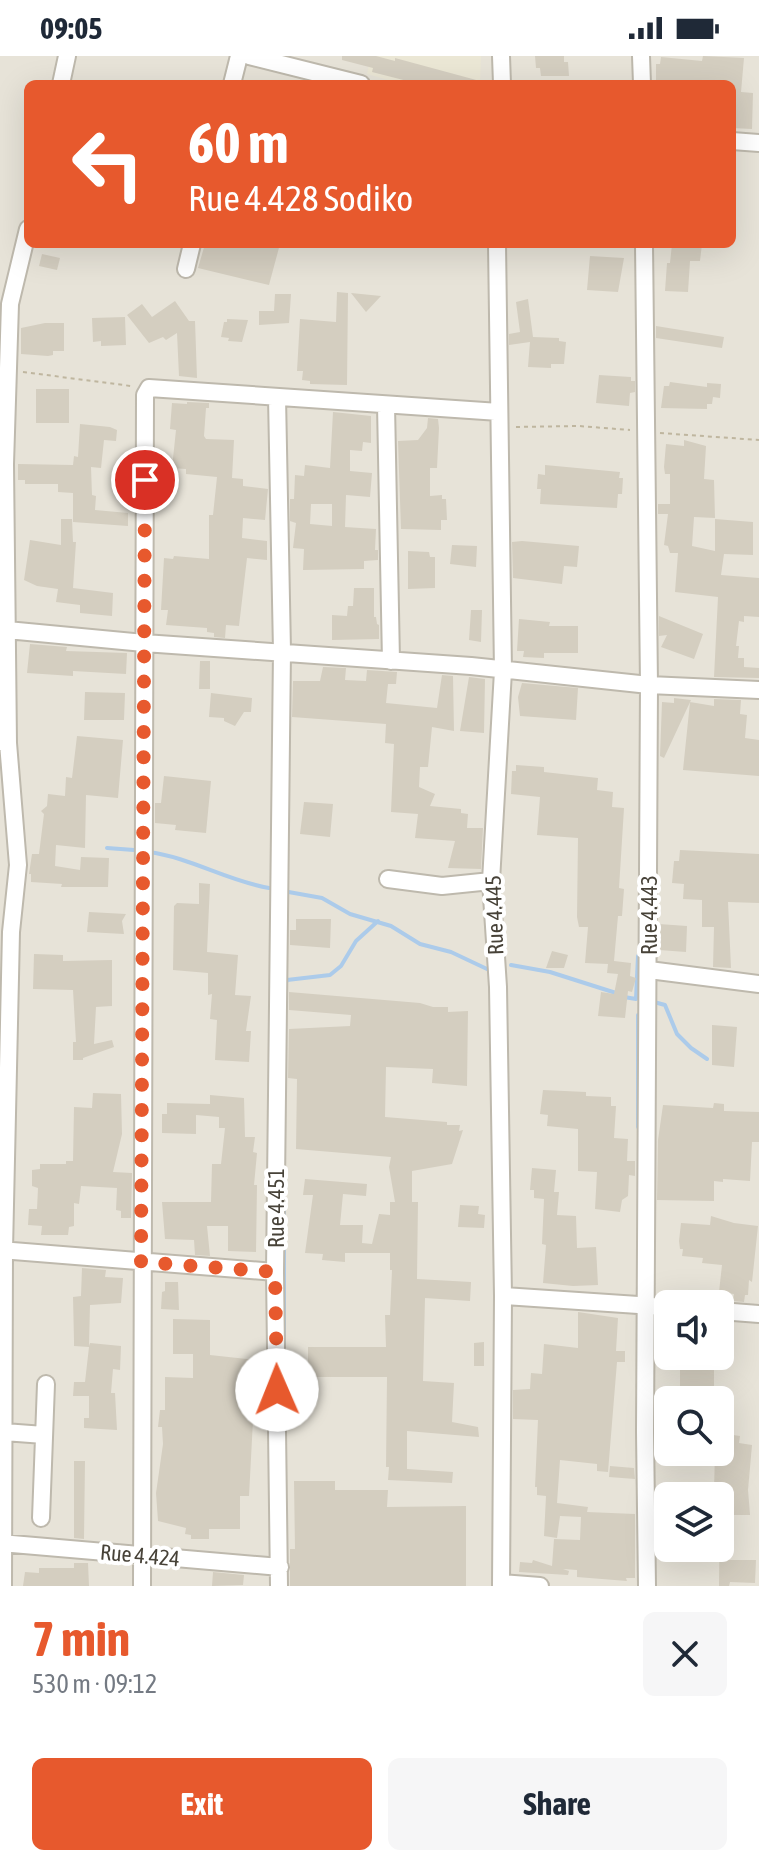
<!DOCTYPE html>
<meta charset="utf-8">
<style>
body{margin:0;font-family:"Asap Condensed",sans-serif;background:#f6f6f7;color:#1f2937;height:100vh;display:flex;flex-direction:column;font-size:30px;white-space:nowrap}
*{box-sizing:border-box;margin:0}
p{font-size:26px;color:#747a83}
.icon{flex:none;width:44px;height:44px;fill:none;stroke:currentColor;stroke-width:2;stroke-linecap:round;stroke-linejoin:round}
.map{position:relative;height:1530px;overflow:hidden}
.sheet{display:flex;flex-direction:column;background:#fff;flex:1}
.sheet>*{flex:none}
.guide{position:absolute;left:24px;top:24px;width:712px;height:168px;border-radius:12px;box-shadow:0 8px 32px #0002;background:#e7592d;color:#fff;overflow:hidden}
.tools{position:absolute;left:654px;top:1234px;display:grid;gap:16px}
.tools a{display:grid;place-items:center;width:80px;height:80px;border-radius:12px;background:#fff;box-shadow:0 8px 32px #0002;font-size:40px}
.pin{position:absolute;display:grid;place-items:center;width:68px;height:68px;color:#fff;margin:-34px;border:4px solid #fff;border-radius:50%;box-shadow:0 2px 8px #0007}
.me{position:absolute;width:88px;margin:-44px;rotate:359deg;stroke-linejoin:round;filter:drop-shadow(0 0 6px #0008)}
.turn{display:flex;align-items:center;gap:28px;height:168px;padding:0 32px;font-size:36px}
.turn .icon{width:104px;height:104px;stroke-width:2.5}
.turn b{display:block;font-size:56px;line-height:68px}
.round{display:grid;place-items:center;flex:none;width:84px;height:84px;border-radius:12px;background:#f6f6f7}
.headline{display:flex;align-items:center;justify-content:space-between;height:136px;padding:0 32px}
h1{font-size:48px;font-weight:700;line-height:60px;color:#e7592d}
.action{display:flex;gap:16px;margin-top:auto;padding:16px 32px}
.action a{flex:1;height:92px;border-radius:12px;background:#e7592d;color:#fff;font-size:32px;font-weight:700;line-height:92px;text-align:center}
.action a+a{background:#f6f6f7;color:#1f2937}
.status{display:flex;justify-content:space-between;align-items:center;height:56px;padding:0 40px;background:#fff;direction:ltr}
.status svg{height:22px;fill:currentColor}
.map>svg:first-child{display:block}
</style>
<div class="status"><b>09:05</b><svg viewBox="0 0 49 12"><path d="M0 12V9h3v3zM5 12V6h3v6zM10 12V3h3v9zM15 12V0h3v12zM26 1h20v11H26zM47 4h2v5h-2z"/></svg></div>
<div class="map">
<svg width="759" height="1530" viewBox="0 0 759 1530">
<rect width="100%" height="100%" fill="#f3f1ea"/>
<path fill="#e7e3d8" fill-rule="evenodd" d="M0,0h759v1530h-759zM28,28h704v160h-704zM668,1248h52v52h-52zM668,1344h52v52h-52zM668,1440h52v52h-52z"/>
<path fill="#ebe7d5" d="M371,0h110l-1,28h-78l-35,-10z"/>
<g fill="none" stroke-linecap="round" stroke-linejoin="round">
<path stroke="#accbea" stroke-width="4" d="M107,792l27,2
M148,796c42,5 79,29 121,36
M283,835l39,7 28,16 41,12 29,18 31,8 36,17
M511,909l39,7 66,21
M285,929l2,-5 43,-5 11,-9 15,-25 22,-20
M624,941l12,2 2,-43
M654,946l11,3 12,29 14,14 16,11
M638,1071v-112
M284,1109v227"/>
</g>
<path fill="#d4cec0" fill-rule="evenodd" d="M342,0h34l19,5v-3l85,23v3h-61l-47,-12 1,-4 -31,-8z
M535,0h29v6h4l1,14h-28l-1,-8h-4z
M703,0l41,2 -3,34 12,1 -1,36 -20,-1v-44h-76v-20h4l1,-7 41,4z
M205,188h75l-11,41 -71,-17z
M672,188h30l-2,17h-10l-2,31 -23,-1 2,-28h3z
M42,198l18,4 -3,12 -18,-4z
M590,200l34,2 -6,34 -31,-2z
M337,236l11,1 -1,92 -37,-1v-3l-8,-1 1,-9h-6l3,-52 36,3z
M351,237l30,3 -15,16z
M275,238h16l-2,29 -30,2v-14h15z
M528,243l5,38 26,1v3l7,1 -2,22h-13v4l-23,-1 2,-25 -21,3v-11l11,-2 -4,-30z
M175,245l14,20h6l2,57 -18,-2 -2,-43 -11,7 -3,-3 -14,6 -22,-28 15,-11 10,13z
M125,261l1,28 -25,1v-5l-8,1 -1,-24z
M227,263l21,1 -6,22 -14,-1 1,-3 -8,-1 3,-15h3z
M45,267h19v28h-11v4l-5,1 -27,-2v-26z
M656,270l68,11 -2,11 -66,-10z
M599,319l32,2v4h4v11l-5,1 -1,13 -33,-3z
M670,326l37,5v-4l14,1 -1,14 -7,-1 -1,7h-5v5l-46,-1 3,-22h5z
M36,333h33v34h-33z
M187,346l22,1v5h-3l-2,28 2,3 28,1 -2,38 11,1v7l25,3 -3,31 -22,-2 -1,20 25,3v19l-20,-2 -8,68 -13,-1 -1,13 -11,-1v-4l-7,-1v-4l-41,-3 2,-15h-7l3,-52 9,1 1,-3 35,3v-44h4l4,-38 -31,-3v-5l-14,-1 4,-38 -6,-1 2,-26 15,1z
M333,356l38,4v27l-8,-1 -1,9 -12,-1v21l22,2 -2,24 -24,-2 -1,32 31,2 -1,21h3v10l-14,1v8l-61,1 1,-21 -11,-1 3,-25 -6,-2v-22h4l1,-24 9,1 1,-11 25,3zM311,448h21v22l-22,-2z
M428,362l10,1 1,9 -2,40h-7v28l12,-1v4h4l1,21h-6v10l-40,-1 -3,-88 20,-1 9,-12z
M80,368l30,3 7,3 -1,11 -12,-1 -3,28 -10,-1 1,28 4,1 -1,14 33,3v13l-55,-4v-29l-15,-1v-8h-33v-4h-7v-16l55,1 1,-9 4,1z
M684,384l22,6 -2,33 10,1 1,38 -21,-1 -2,29 23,5v-32l38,3v33l-29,-1 -3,21 38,3v39l-15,-1v6l-5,-1 -3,25h3l-1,12h6v9l15,1v10l-45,-1 4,-80 -43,-5 3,-39h-8l-2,-7 -4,-1 4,-31h-10v-10h12v-30h-5l-1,-7 2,-23 18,2z
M545,409l75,7 -1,6h4l-1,16h-4l-1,14 -77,-4 1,-15h-4l1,-15 7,1z
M61,463h11l1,23h3l-3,46 40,5 -1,23 -32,-3v-8l-24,-3 2,-13 -21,-3 -13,-6 6,-40 31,5z
M522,485l57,5 -2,21 -13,-1 -2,18 -49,-6 -1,-36z
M452,489l25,1 -1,21 -26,-3z
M408,495l21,1 1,5h5v31l-27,1z
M354,532h20v29h2l1,7 2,1v14l-47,1v-25l15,1 1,-10h5z
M471,554h11l-1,32 -12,-2z
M659,560l44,18 -9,25 -33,-12 6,-12 -8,1z
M519,563l31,3 -1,4h29v27h-34v5l-21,-1 1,-6h-7z
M30,588l37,3 -1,4 61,2 -1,21 -53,-3v5l-46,-3z
M200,605h10v28h-11z
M323,611l23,1 -1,12 21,1 1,-11 30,2 -1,12h-8l-2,19 51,5 5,-33 11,1 1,55 -22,-4 -4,40h-8l-1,20 16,7 -5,12 31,3v4l7,1 -1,14h16l-2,41 -33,-1 7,-27 -40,-3 3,-24 -27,-2 3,-68 -9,-1 1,-19 -94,-7 1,-36h27z
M469,621l16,2 -1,54 -24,-2z
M522,627l56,5 -2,32 -56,-4 -2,-19z
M85,636l40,1 -1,27h-40z
M211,637l41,5 -1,14h-7l-9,14 -11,-5v-3l-15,-1z
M674,642l17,2 -27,58 -4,-2 2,-54 12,1z
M714,643l27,1 -1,14 7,1 -2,23 14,2v36l-76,-6 7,-68 24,4z
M77,680l46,4 -5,58 -32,-3 -1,53 -29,-3 -1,21 25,4 1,-13 28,1 -1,29h-47l1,-3 -31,-2v-8h-2l3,-20h7l5,-40 -3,-3 6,-5 1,-12 17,2 1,-19 6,1z
M516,709l28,2v5l54,6 -1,12 16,2 -1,15 12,1 -5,80 5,1 -2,27h-4l-4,45 17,2 -1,13 6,2 -4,14 -4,-1 -3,27 -27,-2 3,-24 13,2 4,-20 -11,-1 1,-9 -23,-1 3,-36h-9l-2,-10 1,-79 -41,-3 3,-38 -29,-3 1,-23h4z
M164,720l47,5 -5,52 -31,-3 1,-5 -21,-2v-20h6z
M304,746l29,2 -3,33 -30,-3z
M680,794l79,4v49l-31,-1 3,66 -18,-1 1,-40h-12v-27l-19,-1 1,-15 -12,-1 2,-22h5z
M199,827l11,1 -3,68 31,3 -3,40 16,1 -5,35h5l-2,31 -34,-2 2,-40 -7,-1 2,-25 -4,1v-22l-35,-3 1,-64 3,-3 22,1z
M89,856l37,2 -4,7 2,13 -37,-2z
M296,863h35l-1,29 -40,-3v-15h6z
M659,868l28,2 -1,26 -27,-2z
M552,895l16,4 -4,13h-18z
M34,898l29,1v6l49,-1v46l-16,1 -2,37 18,-4 2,7 -31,11v2h-10v-18h3l-3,-52 -40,-1z
M289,936l131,11 13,4h15v5l20,-1 -1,75 -35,-3 1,-14 -47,-2 -1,50 62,5v3h13l-1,6 4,-1 -11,34 -40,7v31h6l-1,77 54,3 -1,19 -45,-3 -2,83 31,2 -2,39 26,5 1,10 -72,-6v38l46,3 -1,11 -64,-3 1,-13h-3l1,-90h-79v-30h78l-1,-32h5l2,-45h-2v-17h-45v9l-23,-2 1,-6 -18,-1 8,-58h-10l2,-16 62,5 -1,12 -23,-2 -3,31h23l-1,18 10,1 7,-30 11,1v-13h5l-6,-35 2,-10 -95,-8 1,-70 -9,-1 1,-49 61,-3 1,-11 -62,-5z
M712,969l25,2 -3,40 -22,-2z
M543,1034l43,2v4l25,1v9h5l-2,32 14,1 -1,22h8v15l-6,-1 -1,21 -6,4 -2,12 -25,-3 2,-37 -19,-1v-42l-31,-3 1,-11 -8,-1z
M93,1037l28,1 1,40 -9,38 19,1 -1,45h-10v-7l-5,-1 1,-22 -36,-2 -2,18 -5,-1v23l-5,1 -1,8h-27l1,-9 -14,-1 1,-16h8l1,-21 -6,-2v-16l8,-1v-5h26v-3h7l1,-54 18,1z
M210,1039l34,3 1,39h10l-2,15 4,1 -3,32h3l-1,67 -28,-1v-25h-21l3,30 -15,-1 -1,-15 -29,-1 -3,-37h49l1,-38h9l4,-36h-6v-11l-23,-2v19l-34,-1v-19h5v-11l43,1z
M714,1047l10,1v7l35,1v30h-7l-2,39 -27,-2v3l-9,-1v20l-57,-1 1,-60 5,-35 50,3z
M532,1112l24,2 -2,22h5l-2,23 19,1 1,32 19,-1 2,38 -25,1 -30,-3 3,-38 -4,-1 2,-45 -10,-1v-8h-4z
M460,1149l19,1 -1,8 7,1 -1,13 -26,-1z
M711,1160l23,7 24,3 -6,56 -3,-2 -1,15h-3l-1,7 -11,-1 1,-7 -15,-2 3,-27 -20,-2 1,-5 -21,-2 1,-7h-3l-1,-8 2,-18 29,2z
M82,1212l24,2 -1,7 18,1 -2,25 -31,2 -1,41 1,-3 31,3 -1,24 -7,-1 -2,24h4l2,37 -33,-2v-10h5v-22h-16l1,-14h11l4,-35 -15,-1v-5l-1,-44 8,-1z
M165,1226h13l1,28 -18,-1 1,-17 3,-1z
M578,1256l40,6 -2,33h9v11h-8l-9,110 -11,-1v-7l-37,-4 -3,43 31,4 -1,5 48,2v64h-9l1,3 -50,-4v-7l-14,-1 6,2 -1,4 -49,-3 1,-10 12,1 1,-3 19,6 2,-27 26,1 1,-23 -21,-1 -3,22 -13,-2 2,-40 -9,-1v-8h-2l3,-67 -25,-1v-29l17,-1 1,-16 11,1 2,-30 34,4z
M173,1263l37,1v35l55,6v12h-17l-3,24 8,1 1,11h12v11h-13l-4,76h-9v33h-31v10h-18v-4l-6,-1 1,-6 -28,-7 -2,-28 7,-49 -1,-17h-4l2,-17h5v-33l28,1v-24h-20z
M484,1286v24h-10v-23z
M680,1300h34v32h-34z
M720,1339l13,1v39l7,1 -1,7 13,2 -4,45 2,25h-19l-2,45h27l-1,23 -25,-1 -1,4h-10l1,-96h-6l1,-38h5z
M74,1405h11l-1,78 -10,-1z
M610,1410l24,2 1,11 -26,-2z
M294,1425h41v9h53l-1,17 79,-1v80h-176v-37h5z
M74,1507h14l1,23h-66l2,-14 14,1v-5h35z
M213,1516l31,3 -1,10 -31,1z"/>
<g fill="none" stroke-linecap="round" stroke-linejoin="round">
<g stroke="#beb9ad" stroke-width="20">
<path id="minor" d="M249,0l112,28
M501,0l1,28
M641,0l1,28
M61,28l6,-28
M232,28l7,-28
M732,85l27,2
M497,188l6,427 -12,210 7,106 5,309 -2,290
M644,188l5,441 -4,747 2,154
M186,213l6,-25
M277,341l5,254 -7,621 4,314
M386,349l5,256
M7,574l137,13 327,23 178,19 110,5
M0,686l8,1 -3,-279 5,-160 18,-75
M388,823l54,7 49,-5
M649,914l110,14
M0,1194l275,22
M503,1240l165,11
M720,1255l39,3
M4,1376l40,3
M41,1462l5,-134
M0,1487l280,24
M501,1527l39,3
M3,1530l1,-336 7,-318 7,-67 -10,-122
M142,1530l3,-1191 4,-7 350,24"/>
</g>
<path stroke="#bfb69f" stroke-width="2" stroke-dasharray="4 4" stroke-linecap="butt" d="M23,316l108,14
M516,371l63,-1 51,4
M660,377l99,7"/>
<use href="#minor" stroke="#fff" stroke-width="16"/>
</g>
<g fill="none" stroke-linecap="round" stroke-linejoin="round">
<path stroke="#e7592d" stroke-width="14" stroke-dasharray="0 25.2" d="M145,424l-4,782 134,10 2,118"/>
</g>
<g text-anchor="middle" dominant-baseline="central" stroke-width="8" stroke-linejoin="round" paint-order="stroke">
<g font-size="22" fill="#474238" stroke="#fff">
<text transform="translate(494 859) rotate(-92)">Rue 4.445</text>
<text transform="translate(649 859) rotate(-90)">Rue 4.443</text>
<text transform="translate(276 1152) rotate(-90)">Rue 4.451</text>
<text transform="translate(140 1499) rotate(5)">Rue 4.424</text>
</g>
</g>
</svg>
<div class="tools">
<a><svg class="icon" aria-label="sound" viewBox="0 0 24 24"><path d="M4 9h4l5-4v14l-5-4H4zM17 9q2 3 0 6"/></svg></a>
<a><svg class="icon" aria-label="search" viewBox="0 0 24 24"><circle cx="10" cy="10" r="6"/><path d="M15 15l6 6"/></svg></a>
<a><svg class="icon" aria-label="layers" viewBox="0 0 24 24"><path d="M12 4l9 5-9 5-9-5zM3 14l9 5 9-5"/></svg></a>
</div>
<div class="pin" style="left:145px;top:424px;background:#d93025"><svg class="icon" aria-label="arrive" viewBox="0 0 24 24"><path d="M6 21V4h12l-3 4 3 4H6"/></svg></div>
<svg class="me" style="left:277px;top:1334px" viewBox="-20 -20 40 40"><circle r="19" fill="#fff"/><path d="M0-13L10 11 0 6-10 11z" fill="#e7592d"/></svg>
<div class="guide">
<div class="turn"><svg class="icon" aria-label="left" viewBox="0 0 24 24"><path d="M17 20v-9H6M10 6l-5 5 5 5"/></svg><div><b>60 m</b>Rue 4.428 Sodiko</div></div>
</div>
</div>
<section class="sheet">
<div class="headline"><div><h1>7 min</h1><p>530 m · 09:12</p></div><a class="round"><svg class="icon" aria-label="close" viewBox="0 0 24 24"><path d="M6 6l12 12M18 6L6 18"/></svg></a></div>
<div class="action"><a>Exit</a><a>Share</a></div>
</section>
